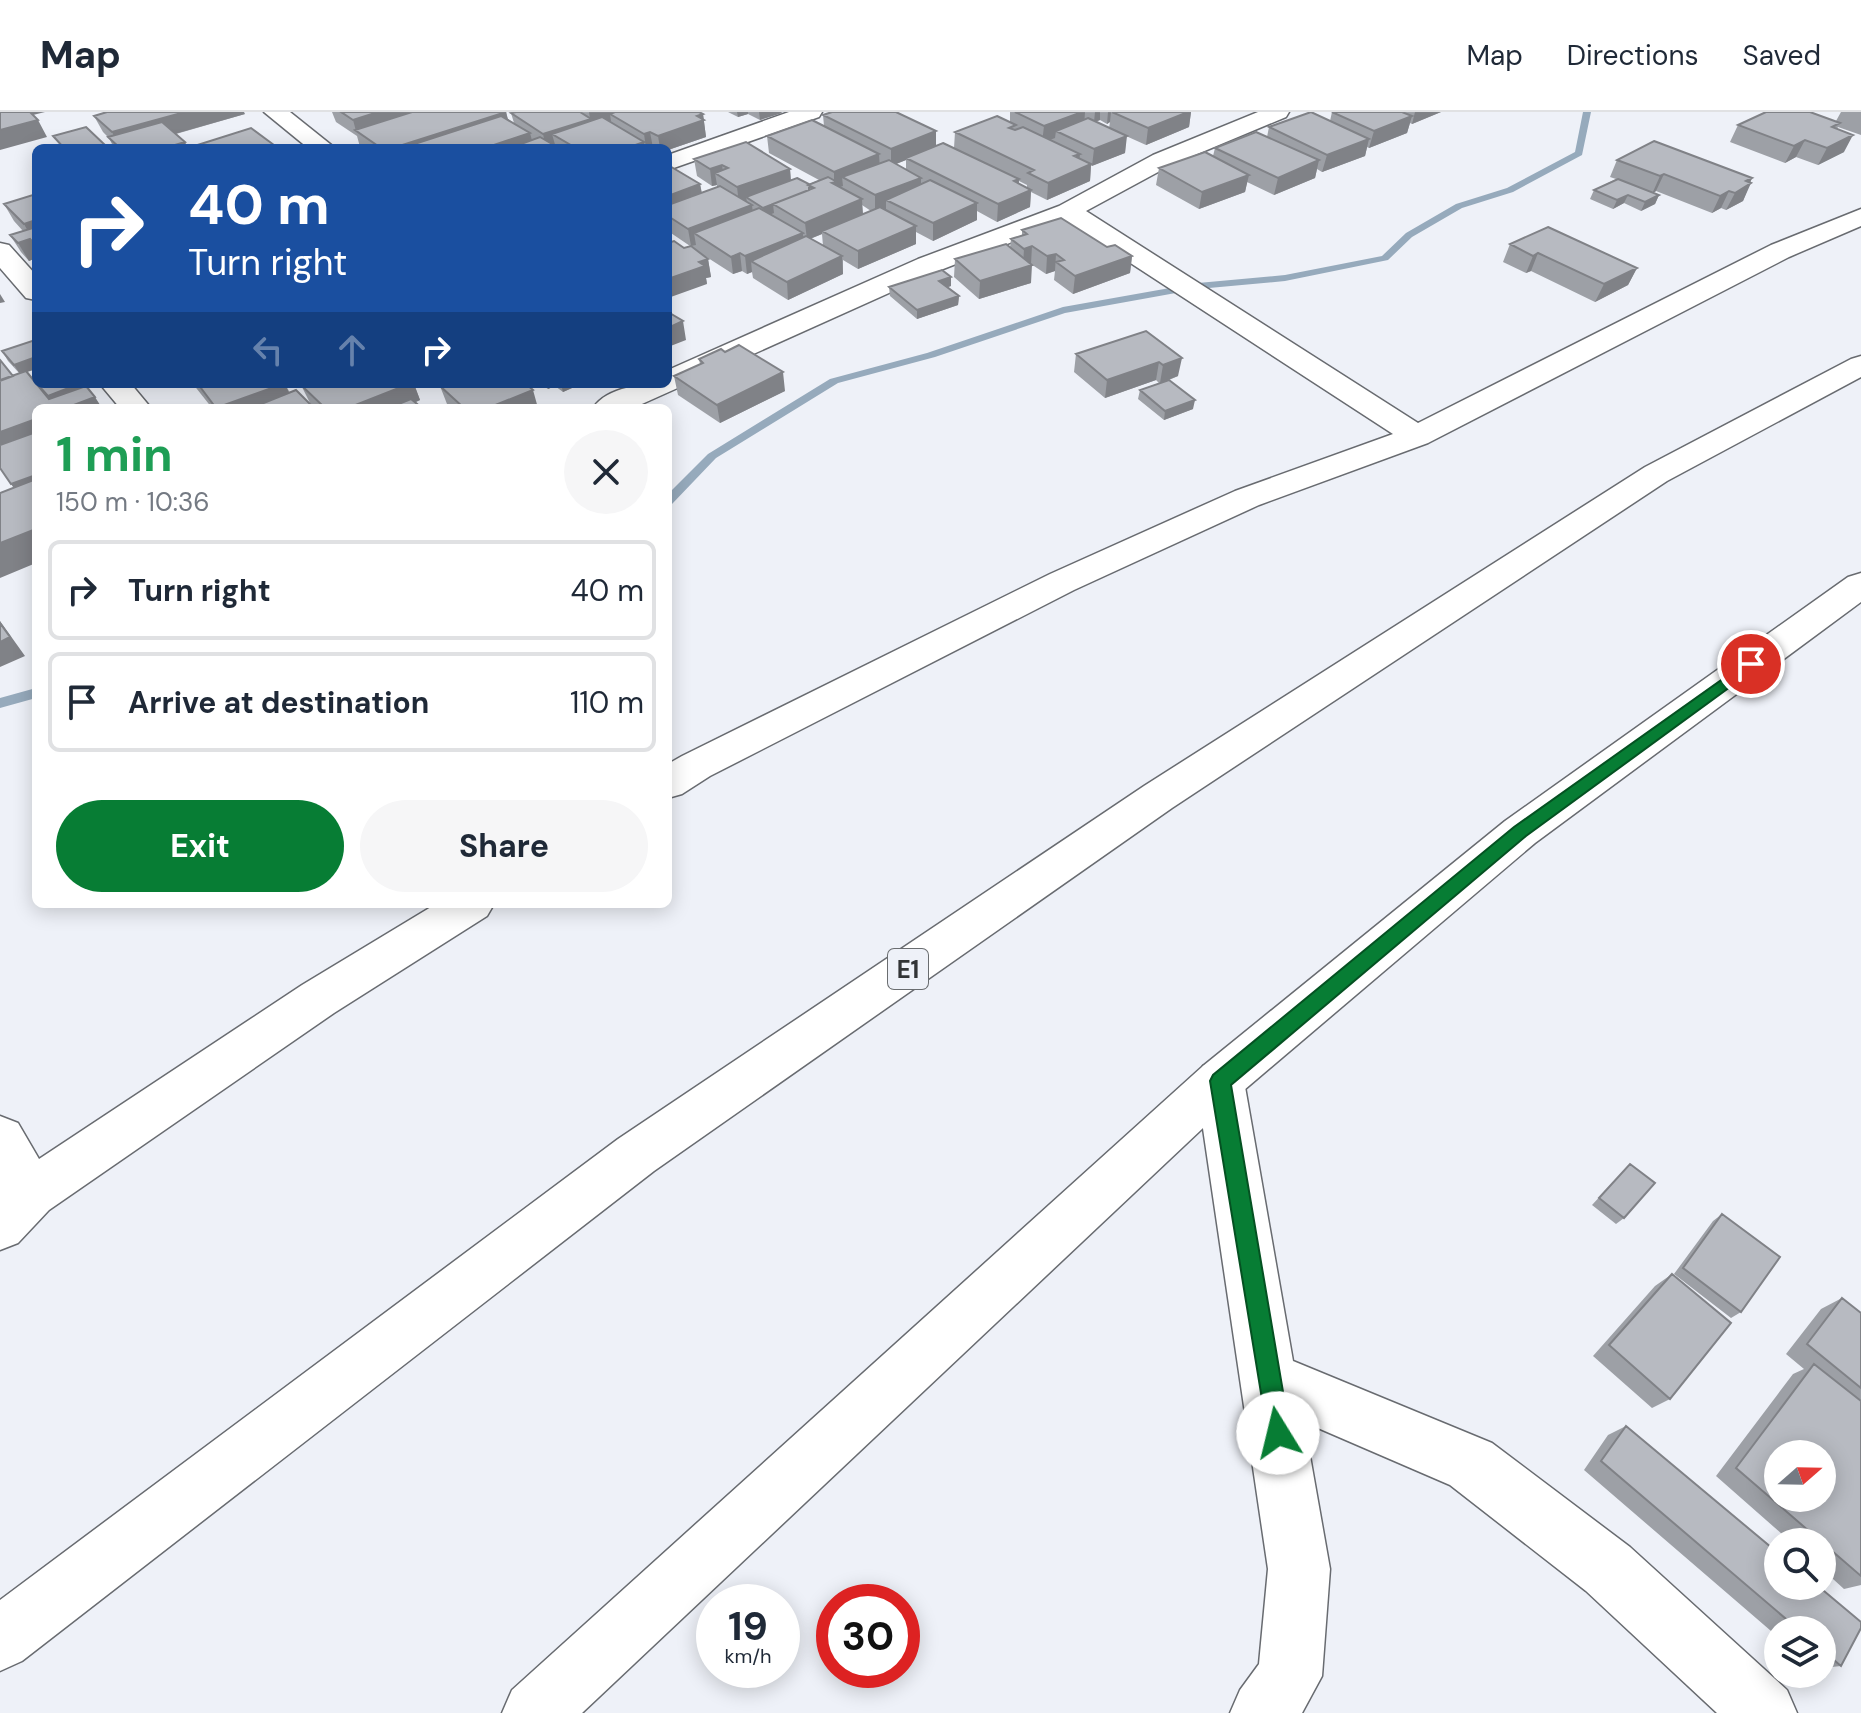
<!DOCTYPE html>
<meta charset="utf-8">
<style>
body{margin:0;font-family:"DM Sans",sans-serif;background:#f6f6f7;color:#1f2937;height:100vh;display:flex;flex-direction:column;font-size:30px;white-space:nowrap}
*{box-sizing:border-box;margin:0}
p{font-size:26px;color:#747a83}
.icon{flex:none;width:44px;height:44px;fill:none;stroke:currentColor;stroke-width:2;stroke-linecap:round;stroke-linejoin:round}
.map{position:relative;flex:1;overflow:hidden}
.panel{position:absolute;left:32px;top:292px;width:640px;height:504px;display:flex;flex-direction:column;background:#fff;border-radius:12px;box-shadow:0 4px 20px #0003}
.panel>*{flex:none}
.top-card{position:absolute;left:32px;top:32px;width:640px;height:244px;border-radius:12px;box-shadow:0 4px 20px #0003;background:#1a4fa0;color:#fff;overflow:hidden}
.needle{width:52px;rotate:70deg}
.controls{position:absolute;left:1764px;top:1328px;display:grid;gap:16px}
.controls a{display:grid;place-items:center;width:72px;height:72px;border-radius:50%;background:#fff;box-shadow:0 4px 20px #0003;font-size:40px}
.speed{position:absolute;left:696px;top:1472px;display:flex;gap:16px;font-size:40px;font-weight:700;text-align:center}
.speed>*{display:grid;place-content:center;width:104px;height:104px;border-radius:50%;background:#fff;box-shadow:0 4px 20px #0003;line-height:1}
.speed small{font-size:20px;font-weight:400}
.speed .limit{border:12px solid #d22;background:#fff;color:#111}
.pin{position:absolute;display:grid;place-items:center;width:68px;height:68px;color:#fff;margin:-34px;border:4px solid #fff;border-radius:50%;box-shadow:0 2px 8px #0007}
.me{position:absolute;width:88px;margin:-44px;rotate:351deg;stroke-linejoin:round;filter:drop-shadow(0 0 6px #0008)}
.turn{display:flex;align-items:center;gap:28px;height:168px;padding:0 24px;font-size:36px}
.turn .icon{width:104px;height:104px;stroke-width:2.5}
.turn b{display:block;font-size:56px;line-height:68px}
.lanes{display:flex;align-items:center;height:76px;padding:0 24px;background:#0003;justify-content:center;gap:40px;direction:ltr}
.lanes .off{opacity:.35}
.round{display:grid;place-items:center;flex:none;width:84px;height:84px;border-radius:42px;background:#f6f6f7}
.headline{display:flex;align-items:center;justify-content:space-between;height:136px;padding:0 24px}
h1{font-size:48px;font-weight:700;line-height:60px;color:#1e9e55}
.primary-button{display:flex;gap:16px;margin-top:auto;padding:16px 24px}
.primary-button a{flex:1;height:92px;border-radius:48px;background:#077d34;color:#fff;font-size:32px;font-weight:700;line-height:92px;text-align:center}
.primary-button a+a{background:#f6f6f7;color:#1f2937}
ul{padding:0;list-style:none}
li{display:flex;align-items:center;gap:24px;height:100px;margin:0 16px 12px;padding:0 8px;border:4px solid #e0e1e3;border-radius:12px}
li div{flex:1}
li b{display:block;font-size:30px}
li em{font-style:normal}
header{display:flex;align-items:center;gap:48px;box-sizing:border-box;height:112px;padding:0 40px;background:#fff;border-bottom:2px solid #e0e1e3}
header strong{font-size:38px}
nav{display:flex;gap:44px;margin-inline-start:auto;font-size:28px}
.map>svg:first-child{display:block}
</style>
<header>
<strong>Map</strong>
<nav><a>Map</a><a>Directions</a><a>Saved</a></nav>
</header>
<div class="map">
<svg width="1861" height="1601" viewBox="0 0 1861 1601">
<rect width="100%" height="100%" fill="#eef1f8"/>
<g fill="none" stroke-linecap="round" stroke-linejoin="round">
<path fill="#96aabc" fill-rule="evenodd" d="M1583,0h8l-9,43 -69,37 -51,16 -50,29 -24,23 -103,21 -87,8 -133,24 -130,44 -97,26 -122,75 -44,46 -4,1v-11l40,-40 122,-75 97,-26 136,-46 135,-24 87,-8 97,-19 24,-23 50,-29 51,-16 68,-36z
M36,576v10l-36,10v-10z"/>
<g stroke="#686b70" stroke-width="3">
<path id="street" d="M264,0h26l45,36h-27z
M789,0h33l-3,5 -151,53v-15z
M1258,0h31l-3,5 -115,48 -85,46 332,212 353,-178 90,-36v17l-72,31 -361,186 -169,62 -185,85 -364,186 -28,18 -14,4v-34l14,-8 368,-182 185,-83 158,-57 -327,-213 -128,50 -305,137h-40c15,-22 51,-24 75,-24v-14l250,-111 141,-53 94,-51z
M0,131l9,2 27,30v25l-10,-2 -26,-30z
M100,272h31l20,24h-31z
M436,792h58l-7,12 -153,97 -285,197 -31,33 -18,7v-134l18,7 21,36 263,-174z
M1220,947l17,7 7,15 49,280 199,82 138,104 157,143 10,23h-80l-131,-122 -136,-106 -146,-63 26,147 -8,107 -20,37h-72l10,-23 19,-26 9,-95 -72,-488 7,-15z"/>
</g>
<g stroke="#686b70" stroke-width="3">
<path id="highway" d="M1861,244v21l-194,104 -495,327 -518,363 -632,490 -22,10v-71l618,-461 526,-353 501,-319 206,-108z
M1861,461v29l-326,241 -298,253 -655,617h-80l10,-23 691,-624 302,-245 343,-244z"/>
</g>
<use href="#street" fill="#fff" fill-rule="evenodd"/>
<use href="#highway" fill="#fff" fill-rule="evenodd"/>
</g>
<path fill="#9da0a6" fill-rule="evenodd" d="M332,0h174l2,7 6,4 -3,-10 5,-1h183l4,2 3,23 -38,13v-2h-306l-2,-1 -3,-11 -21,-14z
M728,0h53l1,1 -22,7 -12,-6 -10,3z
M1010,0h181l-2,15 -43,18 -20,-9 -1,17 -34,13 -1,15 -43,19 -16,-8 -1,15 -33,15 -20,-11v9l-44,21 -17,-9v12l-58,25 -15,-9v14l-55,26 -35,-22 -1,-6 -5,2 -5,-3 -9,3 -28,-18 3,3 3,18 -5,1 1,6 -37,-42 14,6 6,-2 -22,-15v-66l32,19 2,9 15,-6v-2l-5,1 -15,-10 -3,-17 96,10 1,11 18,4 10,-4 -50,-27 -2,-17 57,-10 -1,-11 113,31 18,2 1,-16 55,-10zM1100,8l7,4 3,-2 -1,6 -13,-6zM906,48v9l-10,-5zM1019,69l8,4v3l-8,-5zM862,93l9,6 -8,3zM822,122l1,12 -13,-7z
M1332,0h109l-29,12 -2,-1 -3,10 -38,15 -2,-1 -2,9 -43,16 -5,-3 -2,9 -41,17 -27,-13 -2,10 -46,17 -43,-24 3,-17 54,-12 2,-8 52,-11 2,-10 61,-6z
M1841,0h20v23l-23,-8 -1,2 7,23 -26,13 -22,-8 -11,6 -55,-21 8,-17 98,-4z
M245,2l-69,20 12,14h-74l-5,-10 -6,-6 -9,-16z
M1617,48l135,18 -9,23 -17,9 -5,-2 -9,5 -56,-22 -3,2 6,2 -4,9 -14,7 -17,-8 -11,6 -23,-10 4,-9 22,-11 -6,-2z
M36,82v64l-7,3 -8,-9 -11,-17 13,-4 -9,-10 -10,-17z
M1022,118l85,17 25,9 -2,17 -57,21 -19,-14 1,-9 -9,3 -15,-10v19l-52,16 -25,-22 1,-18 55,-11 1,-9 11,-3z
M1510,132l127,24 -9,17 -33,17 -64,-31 -5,2 -23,-11z
M951,165v9l-3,1 11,9 -1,9 -41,14 -27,-23 -1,-9z
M1146,219l32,45 -9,4 24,29 -29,11 -26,-21 2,-9 19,-7 -3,-3 -51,18 -31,-26 2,-18z
M36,229v28l-9,3 14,17 3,-5h38l2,3 -70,101 -1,-112 7,-2 -12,-13 -6,-10z
M699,247l86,32 -65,32 -42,-28 -4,-19 26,-12z
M193,272h92l5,9 24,15h-102z
M303,272h111l6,16 -4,2 6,6h-108l-4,-5 -9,-18z
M541,272h40l-18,8 -8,-6 -7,3z
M440,274l98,22h-87l-4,-4z
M1630,1052l-6,54 -8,6 -24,-19z
M1722,1102l19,98 -10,6 -57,-44 39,-53z
M1672,1162l-2,125 -18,9 -59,-52 62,-70z
M1842,1186l19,15v272l-17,4 -22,-20v-27h-31l-75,-66 77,-102 11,-5 -18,-15 35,-45z
M1626,1314l152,127v33h40l43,36v6l-20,38 -19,2v-38h-44v7l-194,-167 24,-35z"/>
<path fill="#808287" d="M0,0h45l-44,11z
M185,0h59l1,2 -120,34h-5l-8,-16z
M378,0h37l-59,19 -3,-11z
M506,0l4,17 -59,19h-58z
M589,0h47l-26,2 1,7 -18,6 -41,7 4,14h-10l-3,-14 47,-15z
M737,0h11v2l-10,3z
M759,0h22l1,1 -22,7z
M1082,0h3l-1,15 -28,4 -1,7 -13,5 2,-17z
M1095,0h5v8l-6,2z
M1108,0h3l-1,10 -3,2z
M1188,0h3l-2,15 -43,18 2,-17z
M1415,0h26l-29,12z
M703,2l3,23 -38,13v-2h-8l-2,-12z
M1412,4l-5,17 -38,15 5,-17z
M38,8l9,17 -47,13v-20z
M936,19v17l-30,10v2l-15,6v-17z
M650,20l3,16h-7l-2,-14z
M530,21l4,15h-49z
M1853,23l-9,17 -26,13 9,-17z
M1127,24l-2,17 -33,13 2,-17z
M1369,27l-4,17 -43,16 5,-17z
M1805,28l-9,17 -11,6 9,-17z
M185,30l3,6h-23z
M644,30l1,6h-18z
M879,42l1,17 -38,6 1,9 -6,2 -5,-5h2v-11z
M1080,42l-2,16 13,-6 -1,17 -43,19 1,-17 26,-27z
M1319,48l-4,18 -41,17 4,-17z
M722,53l2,13 -9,-5 2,12 -5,1 -2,-17z
M790,57l1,17 -45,11 1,5 -8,2 -2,-17z
M1664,62l-8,17 -4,3 8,-18z
M1249,63l-4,17 -46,17 3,-17z
M921,66v17l-35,5v9l-11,4v-18z
M1752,66l-3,7 2,-2 -8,18 -17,9 9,-17 11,-12z
M1019,67l-1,16 13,-5 -1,17 -33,15 1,-18 16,-23z
M700,72l3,17 -35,14v-19z
M1729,79l-8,17 -9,5 8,-17z
M1628,83l-4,8 -11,6 4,-9z
M1659,83l-4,9 -14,7 4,-9z
M862,87l1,18 -41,14v3l-15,6 -2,-17z
M977,91v17l-44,21v-18z
M773,92l1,9 -10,4 -1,-9z
M752,93l2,18 -60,10 2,12 -5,1 -3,-17z
M36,108v21l-2,1 -10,-18z
M916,114v18l-58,25v-18z
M803,121l1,18 -53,10 1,11 -5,2 -2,-18z
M30,127l6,10v9l-7,3 -11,-18z
M1032,134l-1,18 -8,2 1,-17z
M740,141l2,18 -9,3 -2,-17z
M1538,141l-7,18 -5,2 7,-17z
M1056,142l-1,17 -9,3 1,-18z
M842,144l1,18 -55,26 -1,-18z
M1132,144l-2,17 -57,21 2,-18z
M708,147l3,18 -5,1 1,6 -39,14v-19l31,-17z
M1032,153l-1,18 -52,16 1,-18z
M1637,156l-9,17 -33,17 9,-18z
M951,165v9l-12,4v-9z
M0,182l5,8 -5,1z
M959,184l-1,9 -41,14v-9z
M683,209l3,19 -18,7v-19z
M36,245v12l-16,5 -6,-9z
M1182,246l-4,18 -18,7 3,-18z
M1159,250l-3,18 -51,18 2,-18z
M783,260l2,19 -65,32 -3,-18z
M79,272h3l5,9 -33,12 -6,-9z
M283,272h2l8,18 -17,6h-59z
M409,272h5l6,16 -18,8h-54z
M547,272h8v2l-7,3z
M561,272h20l-18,8z
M533,278l5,18h-50z
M95,285l7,11h-36z
M1195,288l-2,9 -29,11 1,-9z
M36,307v33l-36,14v-34z
M36,363v23l-12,5 -13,-19z
M36,417v34l-36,15v-35z
M0,509l25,35 -25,11z"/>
<path fill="#b7bac1" stroke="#808287" stroke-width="2" fill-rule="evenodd" d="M0,0h30l8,8 -38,10z
M107,0h78l-73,20 -18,-16z
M341,0h37l-25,8z
M412,0h94l-113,36h-12l-26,-18z
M516,0h64l11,7 -48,15 -32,-21z
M615,0h84l4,2 -6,2 7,4 -46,16 -8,-4 -6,2 -34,-20z
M832,0h64l40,19 -45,18 -68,-34z
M1015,0h67l-38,14z
M1112,0h76l-40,16z
M1311,0l58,27 -42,16 -58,-28z
M1332,0h70l10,4 -38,15z
M1766,0h44l30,11 -8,4 21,8 -26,13 -22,-8 -11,6 -56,-21z
M501,4l29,17 -45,15h-83z
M997,4l19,9 -7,3 6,2 8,-3 57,27 -6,2 17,8 -43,19 -20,-10 6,-3 -79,-38z
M602,5l42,25 -17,6h-51l-24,-14z
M1088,6l39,18 -33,13 -38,-18z
M812,8l67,34 -45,18 -67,-36z
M162,10l23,20 -20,6h-45l-12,-11z
M86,15l19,18 -10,3h-31l-11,-12z
M251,16l23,17 -10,3h-76z
M1256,20l63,28 -41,18 -63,-30z
M540,25l19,11h-49z
M1654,29l98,37 -6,3 5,2 -16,10 -6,-2 -9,5 -56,-22 -4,2 -43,-16z
M746,30l44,27 -53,18 -22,-14 13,-5 -6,-3 -12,4 -16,-10z
M943,31l76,36 -5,2 17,9 -33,14 -92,-46z
M1205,40l44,23 -47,17 -43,-24z
M889,48l32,18 -46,17 -33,-18z
M668,53l32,19 -32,12z
M828,65l9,5 -5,1 30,16 -57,24 -32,-19 41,-16 -6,-3z
M797,66l12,6v6l-46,18 -17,-11z
M1618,67l41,16 -14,7 -17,-7 -11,5 -23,-10z
M930,68l47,23 -44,20 -47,-23z
M720,74l32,19 -64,24 -20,-13v-11z
M36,82v26l-12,4 -20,-20z
M880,95l36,19 -58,25 -36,-20z
M759,96l44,25 -58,23 -5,-3 -9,4 -37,-24z
M1061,106l46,29 8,-2 17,11 -57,20 -19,-14 8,-2 -8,-6 -9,2 -15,-10 -8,3 -13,-10 16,-5 -5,-4z
M36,115v19l-6,-7 -12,4 -8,-8z
M1548,115l89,41 -33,16 -66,-31 -5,3 -23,-12z
M806,124l36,20 -55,26 -36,-21z
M674,129l10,7 7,-2 17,13 -9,3 6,4 -37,13v-36z
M1006,132l26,21 -52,16 -25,-22z
M942,158l9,7 -12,4 20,15 -42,14 -28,-23z
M668,200l15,9 -15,7z
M1146,219l36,27 -19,7 -4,-3 -52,18 -31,-26z
M35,228l1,17 -22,8 -12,-14z
M739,233l44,27 -66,33 -43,-29 29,-13 -4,-4 22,-10 4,3z
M0,248l13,16 -13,5z
M26,259l23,28 37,-13 9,11 -29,11h-30v11l-36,13v-52z
M1169,268l26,20 -30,11 -25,-21z
M44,272h35l-31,12 -9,-10z
M198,272h85l-67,24z
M303,272h106l-61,24h-23l-24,-23z
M445,272h81l7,6 -45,18h-24l-24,-22z
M296,278l18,18h-63z
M411,287l11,9h-45l11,-4 3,3z
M36,320v43l-25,9 -11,-16v-23z
M36,367v50l-36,14v-50z
M0,511l10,14 -10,5z
M1630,1052l25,19 -31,35 -25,-20z
M1722,1102l58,43 -39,55 -58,-44z
M1672,1162l59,49 -61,76 -61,-54z
M1842,1186l19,15v75l-54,-44z
M1814,1252l47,37v175l-125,-108zM1778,1342h44v44h-44z
M1626,1314l152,127v33h40l43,36v6l-20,38 -19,-16v-20h-23l-198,-169z"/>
<path fill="#077d34" stroke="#055122" stroke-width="2" d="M1751,547l5,2v7l-230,168 -295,249 59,348 -4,9 -8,3 -9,-3 -59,-361 3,-6 301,-248z"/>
<g text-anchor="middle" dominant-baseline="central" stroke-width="7" stroke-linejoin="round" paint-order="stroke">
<rect fill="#eef1f8" stroke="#6a6d70" stroke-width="2" x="888" y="837" width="40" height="40" rx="6"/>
<g font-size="24" font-weight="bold" fill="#323436">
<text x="908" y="857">E1</text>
</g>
</g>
</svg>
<div class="controls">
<a><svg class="needle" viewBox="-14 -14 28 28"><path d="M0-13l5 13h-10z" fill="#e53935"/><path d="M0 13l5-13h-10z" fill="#747a83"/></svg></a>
<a><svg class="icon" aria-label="search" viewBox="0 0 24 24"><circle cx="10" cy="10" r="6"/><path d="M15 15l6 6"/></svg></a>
<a><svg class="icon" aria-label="layers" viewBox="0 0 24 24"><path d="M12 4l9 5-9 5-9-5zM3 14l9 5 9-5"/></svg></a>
</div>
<div class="speed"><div>19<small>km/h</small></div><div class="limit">30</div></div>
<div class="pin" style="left:1751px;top:552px;background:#d93025"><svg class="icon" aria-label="arrive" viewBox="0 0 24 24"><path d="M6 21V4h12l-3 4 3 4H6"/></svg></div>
<svg class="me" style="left:1278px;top:1321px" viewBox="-20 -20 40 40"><circle r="19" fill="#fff"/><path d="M0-13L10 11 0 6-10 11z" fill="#077d34"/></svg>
<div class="top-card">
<div class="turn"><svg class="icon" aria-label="right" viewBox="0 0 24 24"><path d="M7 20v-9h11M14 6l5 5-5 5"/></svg><div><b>40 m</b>Turn right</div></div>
<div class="lanes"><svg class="icon off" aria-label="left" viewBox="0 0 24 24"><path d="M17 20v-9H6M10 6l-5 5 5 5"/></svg><svg class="icon off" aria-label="ahead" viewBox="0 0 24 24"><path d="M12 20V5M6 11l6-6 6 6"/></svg><svg class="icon" aria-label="right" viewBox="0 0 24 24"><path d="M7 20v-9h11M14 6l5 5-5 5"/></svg></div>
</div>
<section class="panel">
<div class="headline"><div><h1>1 min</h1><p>150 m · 10:36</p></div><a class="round"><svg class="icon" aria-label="close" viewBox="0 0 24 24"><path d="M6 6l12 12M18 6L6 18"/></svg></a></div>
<ul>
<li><svg class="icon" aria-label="right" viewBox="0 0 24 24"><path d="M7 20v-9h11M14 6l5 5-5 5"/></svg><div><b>Turn right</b></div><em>40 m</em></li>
<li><svg class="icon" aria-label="arrive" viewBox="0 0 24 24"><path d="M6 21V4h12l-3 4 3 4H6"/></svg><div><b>Arrive at destination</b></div><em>110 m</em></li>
</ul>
<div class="primary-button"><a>Exit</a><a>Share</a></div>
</section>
</div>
